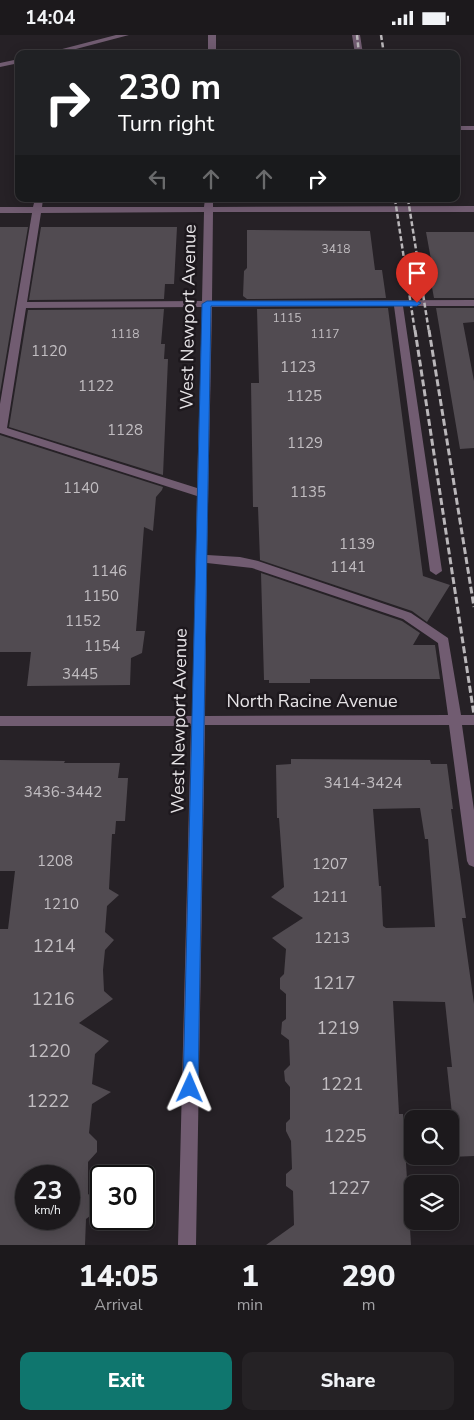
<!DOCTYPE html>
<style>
body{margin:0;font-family:"Nunito Sans",sans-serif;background:#252225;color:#f1f3f6;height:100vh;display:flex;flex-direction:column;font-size:19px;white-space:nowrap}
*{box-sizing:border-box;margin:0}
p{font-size:16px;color:#a0a0a3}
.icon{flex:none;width:28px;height:28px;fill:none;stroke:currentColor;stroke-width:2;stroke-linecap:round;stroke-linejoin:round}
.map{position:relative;height:1210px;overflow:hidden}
.side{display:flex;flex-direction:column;background:#1c191c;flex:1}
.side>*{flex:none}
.banner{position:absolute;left:15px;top:15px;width:445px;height:152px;border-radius:10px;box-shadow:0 2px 12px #0003,0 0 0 1px #3a383b;background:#202124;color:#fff;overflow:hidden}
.fabs{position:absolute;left:404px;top:1075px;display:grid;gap:10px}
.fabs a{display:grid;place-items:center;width:55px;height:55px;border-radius:10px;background:#1c191c;box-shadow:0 2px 12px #0003,0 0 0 1px #3a383b;font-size:25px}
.speed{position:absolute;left:15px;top:1130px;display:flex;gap:10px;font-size:25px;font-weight:700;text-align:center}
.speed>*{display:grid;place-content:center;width:65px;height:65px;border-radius:50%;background:#1c191c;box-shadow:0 2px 12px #0003,0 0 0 1px #3a383b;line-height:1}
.speed small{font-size:12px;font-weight:400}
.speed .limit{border:2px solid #111;border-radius:8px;background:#fff;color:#111}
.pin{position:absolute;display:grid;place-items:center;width:42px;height:42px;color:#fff;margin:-51px -21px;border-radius:50% 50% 50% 0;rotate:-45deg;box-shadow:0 0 5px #0007}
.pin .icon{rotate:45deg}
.me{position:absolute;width:55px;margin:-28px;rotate:1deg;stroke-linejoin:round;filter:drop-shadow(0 0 4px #0008)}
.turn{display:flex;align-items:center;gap:18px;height:105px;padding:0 20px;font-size:22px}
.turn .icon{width:65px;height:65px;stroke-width:2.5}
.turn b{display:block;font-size:35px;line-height:42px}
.lanes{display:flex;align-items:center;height:48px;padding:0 20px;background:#0003;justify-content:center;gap:25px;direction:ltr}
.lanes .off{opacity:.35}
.eta{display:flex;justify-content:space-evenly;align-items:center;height:85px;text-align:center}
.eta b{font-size:30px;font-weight:800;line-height:35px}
.cta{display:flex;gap:10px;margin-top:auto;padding:10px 20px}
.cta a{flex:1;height:58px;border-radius:10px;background:#0f766e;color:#fff;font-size:20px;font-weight:800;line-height:58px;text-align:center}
.cta a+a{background:#252225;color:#f1f3f6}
.status{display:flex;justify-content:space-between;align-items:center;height:35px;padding:0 25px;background:#1c191c;direction:ltr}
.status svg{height:14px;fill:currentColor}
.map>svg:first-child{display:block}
</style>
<div class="status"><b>14:04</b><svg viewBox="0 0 49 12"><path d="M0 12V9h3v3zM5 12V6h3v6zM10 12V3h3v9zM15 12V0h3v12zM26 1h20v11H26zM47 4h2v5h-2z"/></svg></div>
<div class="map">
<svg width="474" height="1210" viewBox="0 0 474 1210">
<rect width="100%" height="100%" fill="#262126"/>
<path fill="#514b51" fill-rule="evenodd" d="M0,192h28l-28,166z
M41,192h136l-3,57h-9l-1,15 -135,1z
M247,195l123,1 5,39h7l4,28 -139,1 -4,-3 1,-25 3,-3z
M426,197h48v66h-40l-6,-32 4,-1z
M388,273l35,268 27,9 -23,37 -15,-11 -152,-51 -2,-53h-5l-2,-124h8l-2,-74z
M436,273h38v14l-11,1 11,58v67l-14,1z
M164,274l-3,35h4l-1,15h4l-5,116 -154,-48 19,-117z
M0,400l163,52 -1,3 -6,7 -3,34 -9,-4 -8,104h9l-3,22 -11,5 -1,27 -103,1 4,-34h-31z
M261,538l141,48 18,12 -7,12h22l5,34h-130v4h-41v-3h-5z
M291,724l139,1 1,4h16l6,45h-2l15,109h-4l12,86v152l-24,1v-38h-5v-5h7l-5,-47h5l-7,-65 -52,-1 6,113h4l8,131h-145l28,-20 -1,-34 -7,-5v-12l6,-5 -1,-28 -5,-10v-8l4,-4v-32l-5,-6 -1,-10 6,-6 -1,-25 -8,-6 1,-12 4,-3v-25l-6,-5v-11l4,-4 2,-25 -14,-11 31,-20 -32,-21 13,-10 -5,-69h-2l-1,-53 15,-1zM420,773l5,31h3l7,88 -49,1 -3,-2 -2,-40h-2l-6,-77z
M0,725l65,1 -1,2h56l-2,15h10l-3,43h-9l-1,13h-3l-3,55 10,6 -12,11 -2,26 9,8 -9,10 -2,20 1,21 9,8 -34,24 30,18 -14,13 -3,30 19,8 -19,12 -3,29 8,8v11l-9,10v32l5,3 1,16 -8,6 -1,26h-85v-316h8l7,-58h-15zM26,1141h43v43h-43z"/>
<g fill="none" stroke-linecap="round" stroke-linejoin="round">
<path fill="#715c71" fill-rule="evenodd" d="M116,0h13l-72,19h-14z
M208,0h8v19h-8z
M352,0h8l3,19h-8z
M19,24v4l-19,4v-4z
M456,91h18v4h-18z
M35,164h8l-1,8h162l1,-8h8v8l261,-1v6h-261l-1,89 262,-1v6h-71l39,265 -6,4 -6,-4 -36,-265 -182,1 -5,248 33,2 18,4 153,52 37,25 13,77h13v10h-12l12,85v57l-5,-2 -2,-4 -18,-136h-244l-9,520h-18l13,-519h-191v-10h192l5,-220 -197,-63v-29l32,-191h-32v-6h33zM204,177l-2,89 -175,1 14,-89zM202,272l-5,181 -190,-60 19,-120zM207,528l45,5 151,51 35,24 10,72 -243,1z"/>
<path stroke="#bab7ba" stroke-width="2.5" stroke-dasharray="5 2.5" stroke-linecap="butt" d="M357,0l2,19
M381,0l3,19
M395,164l20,133
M408,164l21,133"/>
<path stroke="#bab7ba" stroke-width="3" stroke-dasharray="7 3" stroke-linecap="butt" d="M415,295l59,385
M429,295l45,277"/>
</g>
<path fill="#1a73e8" stroke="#114b97" d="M207,266h210l4,2 -4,3h-206l-13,782 -2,5 -6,2 -5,-2 -2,-5 19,-784z"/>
<g text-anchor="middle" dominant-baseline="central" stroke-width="5" stroke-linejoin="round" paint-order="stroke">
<g font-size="12" fill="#c1bdc1">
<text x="336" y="214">3418</text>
<text x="287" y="283">1115</text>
<text x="125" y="299">1118</text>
<text x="325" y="299">1117</text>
</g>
<g font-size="15" fill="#c1bdc1">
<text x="49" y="316">1120</text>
<text x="298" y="332">1123</text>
<text x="96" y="351">1122</text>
<text x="304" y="361">1125</text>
<text x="125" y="395">1128</text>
<text x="305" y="408">1129</text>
<text x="81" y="453">1140</text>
<text x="308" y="457">1135</text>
<text x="357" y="509">1139</text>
<text x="348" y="532">1141</text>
<text x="109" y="536">1146</text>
<text x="101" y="561">1150</text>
<text x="83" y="586">1152</text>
<text x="102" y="611">1154</text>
<text x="80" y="639">3445</text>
<text x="363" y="748">3414-3424</text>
<text x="63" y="757">3436-3442</text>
<text x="55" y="826">1208</text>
<text x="330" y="829">1207</text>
<text x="330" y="862">1211</text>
<text x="61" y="869">1210</text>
<text x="332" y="903">1213</text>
</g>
<g font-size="18" fill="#e6e3e6" stroke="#1d181d">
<text transform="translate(188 282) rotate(-89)">West Newport Avenue</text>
<text x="312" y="666">North Racine Avenue</text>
<text transform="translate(179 686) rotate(-89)">West Newport Avenue</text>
</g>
<g font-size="18" fill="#c1bdc1">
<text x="54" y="911">1214</text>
<text x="334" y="948">1217</text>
<text x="53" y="964">1216</text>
<text x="338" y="993">1219</text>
<text x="49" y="1016">1220</text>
<text x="342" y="1049">1221</text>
<text x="48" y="1066">1222</text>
<text x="345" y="1101">1225</text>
<text x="349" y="1153">1227</text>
</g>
</g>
</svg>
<div class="fabs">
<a><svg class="icon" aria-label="search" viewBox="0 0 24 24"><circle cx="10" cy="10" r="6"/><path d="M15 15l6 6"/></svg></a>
<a><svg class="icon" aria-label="layers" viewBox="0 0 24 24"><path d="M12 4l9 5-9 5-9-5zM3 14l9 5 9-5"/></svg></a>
</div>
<div class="speed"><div>23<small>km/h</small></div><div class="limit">30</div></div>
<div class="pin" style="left:417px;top:268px;background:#d93025"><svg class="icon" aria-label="arrive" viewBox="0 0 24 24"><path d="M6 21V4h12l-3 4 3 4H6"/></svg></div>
<svg class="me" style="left:190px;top:1053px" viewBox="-20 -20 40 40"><path d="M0-17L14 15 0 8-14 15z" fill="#1a73e8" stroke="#fff" stroke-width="4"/></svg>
<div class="banner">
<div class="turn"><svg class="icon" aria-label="right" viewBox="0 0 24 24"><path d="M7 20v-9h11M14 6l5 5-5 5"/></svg><div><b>230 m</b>Turn right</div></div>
<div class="lanes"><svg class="icon off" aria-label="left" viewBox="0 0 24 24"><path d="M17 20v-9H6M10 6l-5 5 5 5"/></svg><svg class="icon off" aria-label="ahead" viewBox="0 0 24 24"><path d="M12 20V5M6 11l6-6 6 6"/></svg><svg class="icon off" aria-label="ahead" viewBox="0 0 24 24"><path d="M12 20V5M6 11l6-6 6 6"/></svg><svg class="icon" aria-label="right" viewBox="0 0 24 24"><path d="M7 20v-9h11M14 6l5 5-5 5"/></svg></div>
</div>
</div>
<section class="side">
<div class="eta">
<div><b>14:05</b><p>Arrival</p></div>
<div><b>1</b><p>min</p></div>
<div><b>290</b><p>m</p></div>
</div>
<div class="cta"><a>Exit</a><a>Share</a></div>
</section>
